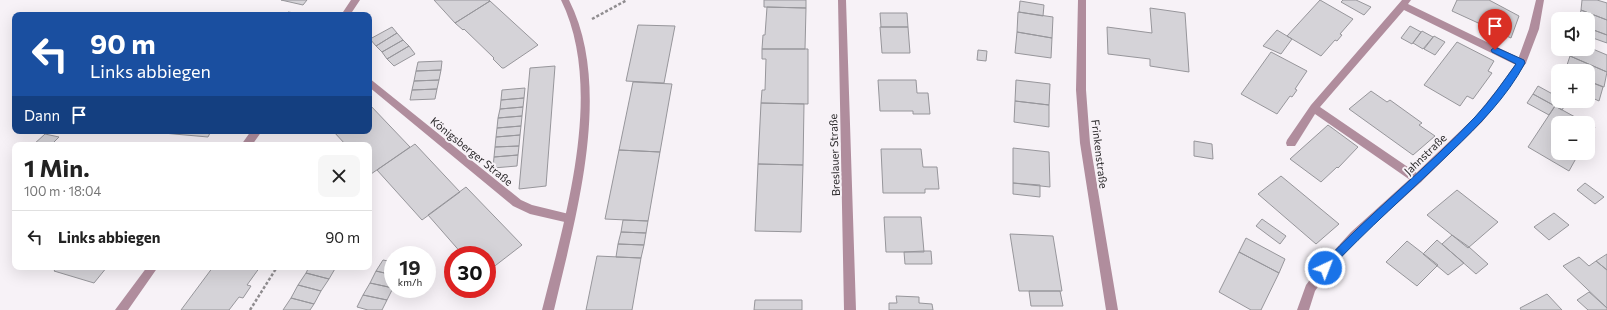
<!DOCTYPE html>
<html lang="de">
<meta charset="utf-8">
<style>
body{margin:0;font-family:Commissioner,sans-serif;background:#f6f6f6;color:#222;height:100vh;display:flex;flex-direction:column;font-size:15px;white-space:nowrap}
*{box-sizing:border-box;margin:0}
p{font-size:13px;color:#767676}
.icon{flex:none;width:22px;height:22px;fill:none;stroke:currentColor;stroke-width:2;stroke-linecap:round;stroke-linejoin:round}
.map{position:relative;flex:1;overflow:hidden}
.drawer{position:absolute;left:12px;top:142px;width:360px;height:128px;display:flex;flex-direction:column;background:#fff;border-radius:8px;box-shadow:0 4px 16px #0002}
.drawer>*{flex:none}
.banner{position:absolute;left:12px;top:12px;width:360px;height:122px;border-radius:8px;box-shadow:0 4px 16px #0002;background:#1a4fa0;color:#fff;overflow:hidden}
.tools{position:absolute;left:1551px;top:12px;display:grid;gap:8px}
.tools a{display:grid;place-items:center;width:44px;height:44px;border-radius:8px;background:#fff;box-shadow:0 4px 16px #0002;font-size:20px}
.speed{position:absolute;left:384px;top:246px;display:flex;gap:8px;font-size:20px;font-weight:700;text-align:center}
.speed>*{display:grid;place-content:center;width:52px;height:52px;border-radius:50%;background:#fff;box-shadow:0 4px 16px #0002;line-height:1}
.speed small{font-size:10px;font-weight:400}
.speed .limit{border:6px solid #d22;background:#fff;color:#111}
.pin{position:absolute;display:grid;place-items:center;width:34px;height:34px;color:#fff;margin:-41px -17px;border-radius:50% 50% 50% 0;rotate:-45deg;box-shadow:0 0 4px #0007}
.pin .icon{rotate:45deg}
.me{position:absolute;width:44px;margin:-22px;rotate:43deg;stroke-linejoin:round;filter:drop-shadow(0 0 3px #0008)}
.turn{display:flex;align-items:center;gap:14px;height:84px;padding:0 12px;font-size:18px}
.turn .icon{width:52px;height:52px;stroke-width:2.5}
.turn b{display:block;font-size:28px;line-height:34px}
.then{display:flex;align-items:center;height:38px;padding:0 12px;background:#0003;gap:8px;font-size:15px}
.round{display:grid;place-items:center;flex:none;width:42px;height:42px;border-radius:8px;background:#f6f6f6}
.overview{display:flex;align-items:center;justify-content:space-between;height:68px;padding:0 12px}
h1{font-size:24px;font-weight:700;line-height:30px}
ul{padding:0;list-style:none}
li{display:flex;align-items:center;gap:12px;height:52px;padding:0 12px;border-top:1px solid #e0e0e0}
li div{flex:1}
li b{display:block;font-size:15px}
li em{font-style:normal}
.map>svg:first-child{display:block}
</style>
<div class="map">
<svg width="1607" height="310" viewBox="0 0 1607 310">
<rect width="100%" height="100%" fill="#f7f2f7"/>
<path fill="#d5d3d8" stroke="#97969b" d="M281,0h26l-4,5z
M434,0h55l1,1 -35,22z
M764,0h42v8l-42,-1z
M1320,0l33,19 -13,15 2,1 -5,6 -2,-1 -14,16 -34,-20z
M1343,0h13l15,7 -7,8 -23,-13z
M1457,0h32l30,16 -8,22 -59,-27z
M1582,0h15l10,3v17l-26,-10z
M490,1l48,44 -34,23h-2l-9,-9 1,-1 -30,-29 -1,1 -8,-7z
M1020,1l24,4 -1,11 -24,-4z
M767,7l39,1 -1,41h-43l1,-14h2z
M1150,8l35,5 4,59 -39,-6v-7l-42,-5 -1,-27 45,6z
M1581,10l26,10v15l-19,-7v-9h-9z
M288,12l20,3h-22z
M1018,12l35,5 -1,21 -35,-6z
M880,13h27l1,14h-27z
M638,25l37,1 -11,57 -38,-2z
M1410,26l11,6 -9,12 -11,-6z
M392,27l5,6 -21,13 -6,-7z
M880,27h28l2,26h-28z
M1591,29l16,6v8l-17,-6z
M1277,30l15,9 -11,15 -18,-8z
M1422,31l11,6 -10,12 -10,-6z
M1017,32l35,6 -1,20 -36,-5z
M397,33l6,7 -21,12 -6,-6z
M1434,36l11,6 -10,13 -11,-6z
M403,40l6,6 -22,13 -5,-7z
M1457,42l37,19 -6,10 4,2 -19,26 -6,-3 -7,10 -36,-21z
M409,46l6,8 -21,12 -7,-7z
M1588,47l19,8v17l-37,-16 2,-7h16z
M762,49h46v55l-47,-1 1,-13h3l1,-31h-4z
M978,50l9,1 -1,10 -9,-1z
M1271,52l36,19 -12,18 2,1 -5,7 -2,-1 -13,18 -36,-20z
M1570,56l37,16 -3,15 -16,-6v-10h-23z
M442,61l-1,9 -25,1 2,-9z
M555,66l-9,120 -27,3 11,-121z
M441,70l-2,10 -25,1 2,-10z
M439,80l-2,9 -25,1 2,-9z
M878,80h38l1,13h11l2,21h-17v-3h-33z
M1016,80l34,4 -1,21 -34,-4z
M1588,81l15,6 -4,14 -11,-5z
M633,82l39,2 -12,68 -41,-2z
M1538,86l20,11v4l9,1 -5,8 -29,-16z
M525,88l-1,10 -23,2 1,-10z
M437,89l-2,10 -25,1 2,-10z
M1371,91l16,11 3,-2 32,23 -3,2 16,11 -22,19 -64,-46z
M1533,94l22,12 -6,9 -22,-12z
M524,98l-1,9 -23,2 1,-9z
M1015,101l34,4v22l-35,-5z
M761,103l43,1 -1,61 -45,-1z
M369,104l41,43 -39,27 -2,-3v-26h-23l-13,-14h36z
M1555,106l31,17h-28v30h21l-10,18 -41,-24z
M523,107l-1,9 -24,2 2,-9z
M522,116l-1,10 -24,2 1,-10z
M1588,124l7,3 -7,11z
M1328,125l30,22 -20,21 -1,-1 -16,15 -31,-23z
M521,126l-1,9 -24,2 1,-9z
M164,131h47l-3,6 -45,-4z
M45,134l14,3 -8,8h-18z
M520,135l-1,11 -24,1 1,-10z
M1194,141l18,3 1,15 -19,-3z
M415,144l45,48 -38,28 -45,-50z
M519,146l-1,9 -24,2 1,-10z
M1013,148l36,4 1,35 -37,-4z
M881,149h40l2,18h14l2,22h-14v4h-42z
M619,150l41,2 -12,69 -43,-2z
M518,155l-1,11 -24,2 1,-11z
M758,164l45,1 -2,67 -46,-1z
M1281,176l58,48 -23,20 -58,-50z
M1013,183l27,2v12l-27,-3z
M1585,183l19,14 -9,7 -18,-14z
M466,187l56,58 -35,27v-17h-24l-35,-40z
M1457,190l41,32 -30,26 -41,-33z
M1554,213l15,12 -20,15 -15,-13z
M884,217h37l3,35h-38z
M1262,219l24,17 -6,8 -24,-18z
M623,220l25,1 -2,12 -25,-1z
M621,232l25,1 -2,12 -26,-1z
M1010,234l43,2 9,55h-43z
M1452,235l17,12 19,17 -12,10 -34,-30z
M1246,238l39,21 -6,14 -40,-21z
M1437,240l27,23 -16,12 -25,-21z
M1407,241l31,24 -21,21 -31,-24z
M618,244l26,1 -3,13 -25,-1z
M924,251h7l1,13h-27l-1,-12z
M1239,252l40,21 -18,37h-10l-32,-18z
M1607,254v16l-11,-9z
M597,256l44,2 -9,52h-46z
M1579,257l10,9 7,-5 11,9v38l-44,-42z
M383,260l10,2v13l-17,-4z
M57,267h50l-13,16 -40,-12z
M213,267h47l-13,18 4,1 -8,12 -4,-1 -10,13h-48z
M309,267h27l-7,12 -23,-6z
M376,271l17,4v13l-23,-5z
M306,273l23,6 -8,12 -23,-6z
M370,283l23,5 -6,12 -24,-5z
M298,285l23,6 -7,13 -23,-6z
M1029,291h31l3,15h-32z
M1589,292l18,16v2h-19l-11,-10z
M1547,294l15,16h-41l-1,-2z
M363,295l24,5 -5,10h-14l-11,-3z
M896,296l23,1v6l13,1 1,6h-44v-7h8z
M291,298l23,6 -4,6h-27z
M755,300h47v10h-48z"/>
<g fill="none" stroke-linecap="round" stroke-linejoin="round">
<path stroke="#908d90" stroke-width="2.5" stroke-dasharray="3 2" stroke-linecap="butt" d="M592,19l35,-19
M250,310l27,-43"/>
<path fill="#b08d9d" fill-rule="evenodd" d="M1402,0h9l-3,4 116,56 2,3 -5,4 -3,-1 -114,-56 -84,97 101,69 1,3 -1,3 -4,1 -4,-1 -98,-68 -20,32h-8l-1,-3 1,-3 24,-35z
M369,78l152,122 11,5 41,10 1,3 -1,3 -4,2 -39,-9 -17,-8 -144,-119z"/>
<path fill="#b08d9d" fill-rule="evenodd" d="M351,0h9l-10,15h-9z
M561,0h8c45,89 6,219 -15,310h-12c23,-91 63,-221 19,-310z
M838,0h8l10,310h-12z
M1078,0h8v90l4,53 28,167h-12l-26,-167 -4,-53z
M1536,0h8l-5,29 -13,34 -21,30 -23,29 -61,60 -62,56 -30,33 -14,20 -6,19h-12l9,-25 15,-20 30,-33 62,-56 63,-60 23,-29 18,-25 12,-33z
M251,131h11l-10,14h-11z
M147,267h11l-30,43h-13z"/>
</g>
<path fill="#1a73e8" stroke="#114b97" d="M1495,47l29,13 1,3c-18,34 -46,62 -74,89 -41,40 -84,77 -123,119h-7l-1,-3 1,-3c49,-52 105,-96 154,-148 15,-16 28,-35 41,-53l-24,-12 -1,-2z"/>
<g text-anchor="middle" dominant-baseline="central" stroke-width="4" stroke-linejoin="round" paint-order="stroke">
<g font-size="11" fill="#2b292b" stroke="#f7f2f7">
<text transform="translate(472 151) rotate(39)">Königsberger Straße</text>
<text transform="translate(1100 154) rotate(83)">Frinkenstraße</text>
<text transform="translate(1425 154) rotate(-44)">Jahnstraße</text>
<text transform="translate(834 155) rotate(-92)">Breslauer Straße</text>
</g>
</g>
</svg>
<div class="tools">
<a><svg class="icon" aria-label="sound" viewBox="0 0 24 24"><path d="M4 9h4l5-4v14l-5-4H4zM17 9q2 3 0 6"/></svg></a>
<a>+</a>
<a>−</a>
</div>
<div class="speed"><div>19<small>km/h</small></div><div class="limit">30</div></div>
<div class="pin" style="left:1495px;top:50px;background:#d93025"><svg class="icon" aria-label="arrive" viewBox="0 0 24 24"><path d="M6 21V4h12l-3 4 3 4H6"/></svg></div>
<svg class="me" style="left:1325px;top:268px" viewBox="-20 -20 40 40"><circle r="17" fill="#1a73e8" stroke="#fff" stroke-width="3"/><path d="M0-11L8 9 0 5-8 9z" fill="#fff"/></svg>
<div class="banner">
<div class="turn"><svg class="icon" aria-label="left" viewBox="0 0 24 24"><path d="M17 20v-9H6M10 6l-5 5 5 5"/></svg><div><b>90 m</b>Links abbiegen</div></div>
<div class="then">Dann<svg class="icon" aria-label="arrive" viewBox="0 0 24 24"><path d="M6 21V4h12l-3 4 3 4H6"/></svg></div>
</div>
<section class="drawer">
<div class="overview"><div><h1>1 Min.</h1><p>100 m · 18:04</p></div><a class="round"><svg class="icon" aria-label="close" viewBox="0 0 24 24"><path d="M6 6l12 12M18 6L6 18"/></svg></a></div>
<ul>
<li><svg class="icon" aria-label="left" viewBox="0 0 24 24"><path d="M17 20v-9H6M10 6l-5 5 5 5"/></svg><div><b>Links abbiegen</b></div><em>90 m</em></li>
</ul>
</section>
</div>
